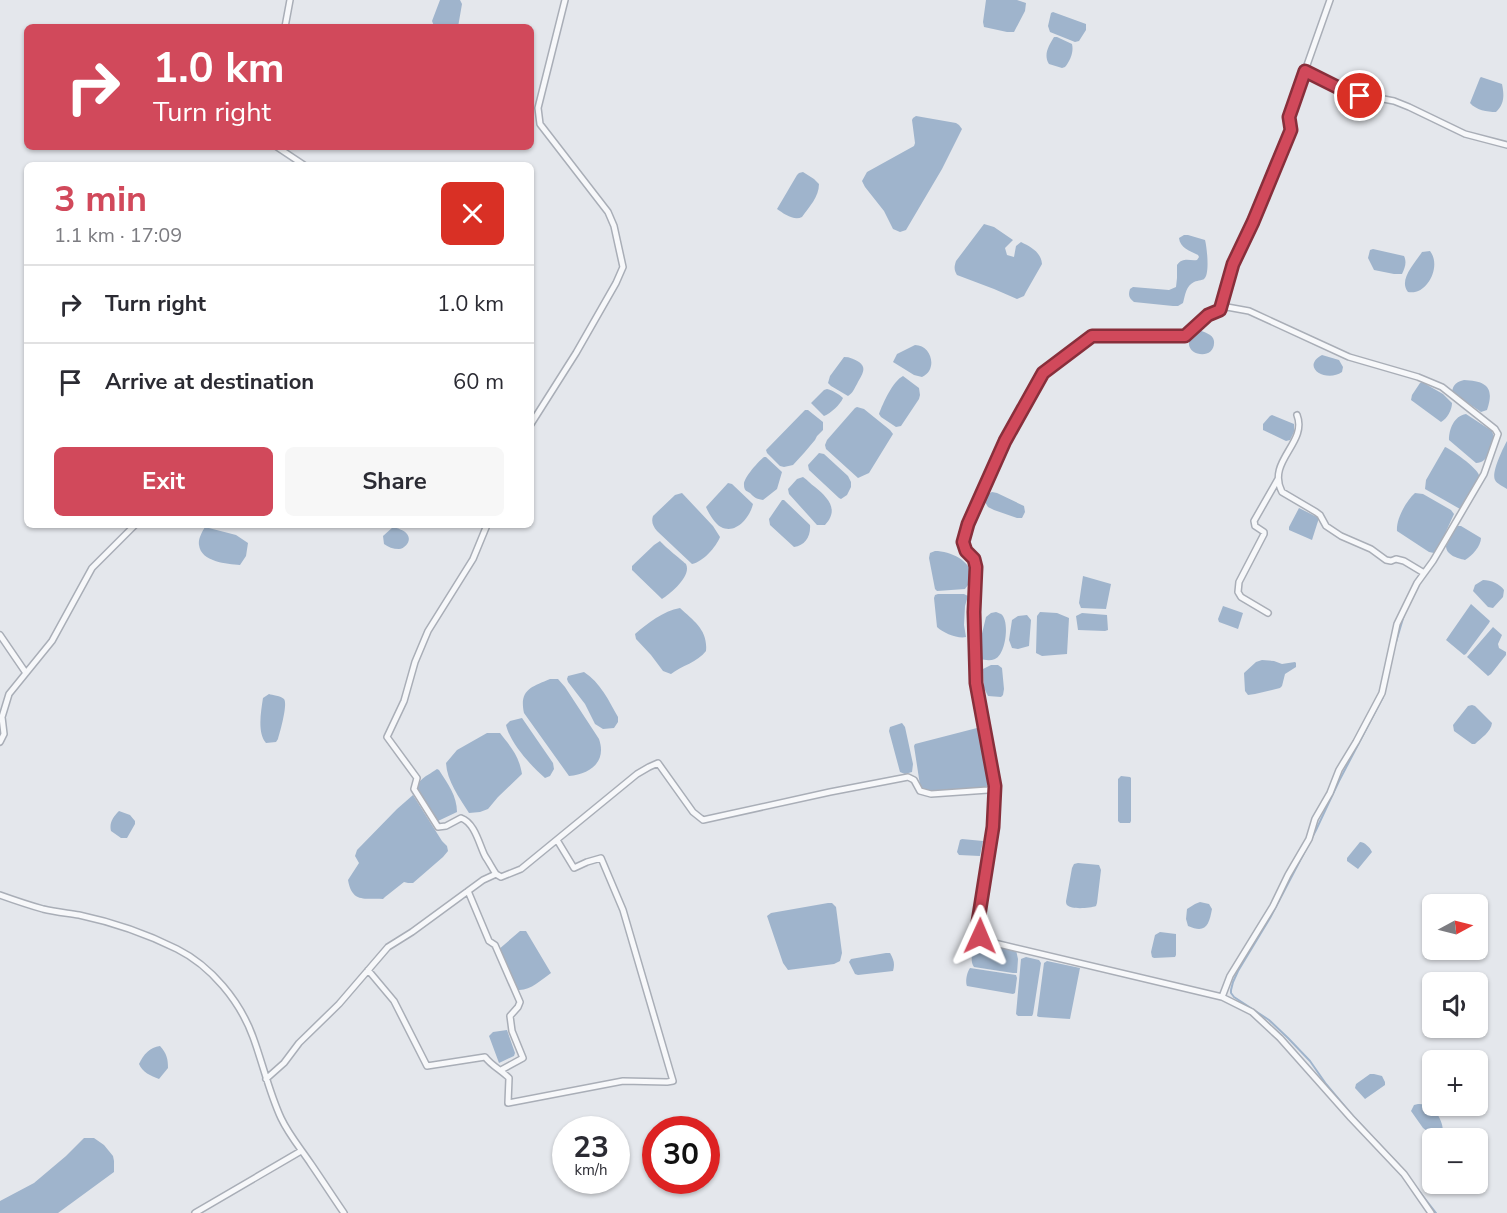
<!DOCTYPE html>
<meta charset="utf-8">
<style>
body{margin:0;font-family:"Nunito Sans",sans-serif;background:#f7f7f7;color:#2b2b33;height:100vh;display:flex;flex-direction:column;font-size:22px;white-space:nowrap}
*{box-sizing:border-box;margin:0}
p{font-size:20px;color:#7c7c81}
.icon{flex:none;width:33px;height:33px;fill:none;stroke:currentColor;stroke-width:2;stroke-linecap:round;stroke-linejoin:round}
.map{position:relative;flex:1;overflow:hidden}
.details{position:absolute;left:24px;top:162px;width:510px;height:366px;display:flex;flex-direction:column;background:#fff;border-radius:9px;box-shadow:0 2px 4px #0004}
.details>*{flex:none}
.top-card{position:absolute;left:24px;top:24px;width:510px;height:126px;border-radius:9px;box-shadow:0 2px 4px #0004;background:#d1495b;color:#fff;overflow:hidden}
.needle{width:39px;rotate:83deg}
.controls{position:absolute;left:1422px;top:894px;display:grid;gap:12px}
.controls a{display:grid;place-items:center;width:66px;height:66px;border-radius:9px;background:#fff;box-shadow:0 2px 4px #0004;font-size:30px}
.speed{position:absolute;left:552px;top:1116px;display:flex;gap:12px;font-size:30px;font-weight:700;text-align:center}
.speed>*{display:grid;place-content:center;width:78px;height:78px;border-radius:50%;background:#fff;box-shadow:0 2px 4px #0004;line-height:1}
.speed small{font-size:15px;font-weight:400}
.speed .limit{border:9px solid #d22;background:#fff;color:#111}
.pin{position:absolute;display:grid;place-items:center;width:51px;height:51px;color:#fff;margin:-26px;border:3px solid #fff;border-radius:50%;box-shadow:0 2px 6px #0007}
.me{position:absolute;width:66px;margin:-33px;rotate:1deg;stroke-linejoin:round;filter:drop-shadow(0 0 4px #0008)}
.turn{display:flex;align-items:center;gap:21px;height:126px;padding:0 30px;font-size:27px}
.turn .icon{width:78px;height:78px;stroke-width:2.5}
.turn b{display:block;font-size:42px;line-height:51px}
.round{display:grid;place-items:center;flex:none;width:63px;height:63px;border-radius:9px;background:#f7f7f7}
.head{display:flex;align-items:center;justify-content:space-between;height:102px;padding:0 30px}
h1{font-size:36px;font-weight:700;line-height:45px;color:#d1495b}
.primary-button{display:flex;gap:12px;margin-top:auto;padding:12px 30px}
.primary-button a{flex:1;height:69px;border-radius:9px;background:#d1495b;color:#fff;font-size:24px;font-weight:700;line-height:69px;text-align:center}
.primary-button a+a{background:#f7f7f7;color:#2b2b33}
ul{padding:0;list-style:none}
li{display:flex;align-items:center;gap:18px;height:78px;padding:0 30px;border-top:2px solid #e1e1e2}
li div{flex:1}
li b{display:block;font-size:22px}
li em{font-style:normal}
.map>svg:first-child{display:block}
</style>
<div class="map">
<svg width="1507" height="1213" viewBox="0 0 1507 1213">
<rect width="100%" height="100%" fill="#e4e7ec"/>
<path fill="#9fb4cc" d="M440,0h20l2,4 -4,23 -24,-1 -2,-5z
M986,0h31l9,3 -1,8 -11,21h-7l-23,-5 -1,-5z
M1053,12l33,12v6l-7,11 -4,1 -25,-10 -2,-6 3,-13z
M1054,37h3l15,7c2,8 -2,17 -7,23l-3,1 -13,-4c-6,-9 0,-19 5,-27z
M1481,77l21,7c2,10 3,20 -6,28 -9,0 -20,-2 -26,-9l10,-25z
M916,116l40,7 3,2 3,4 -20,40 -36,61 -6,2 -7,-3 -9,-18 -19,-24 -3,-6 5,-9 47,-26 1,-3 -3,-23 1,-2z
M803,172l11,7 5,5c0,13 -10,23 -17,33 -8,4 -18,-3 -25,-8l20,-34 2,-2z
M984,224l10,3 19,13 -8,8 2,7 7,2 2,-11 5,-4c10,5 20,10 21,22l-16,28 -2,4 -7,3 -23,-10 -37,-14c-3,-5 -3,-8 -1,-14z
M1184,235h4l17,5c2,7 5,35 -1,39 -1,1 -9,2 -10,3 -8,4 -9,13 -11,21l-5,3h-5l-39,-4c-5,-4 -6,-7 -4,-13l3,-2 36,3 7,-3 1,-9v-13c6,-8 12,-4 20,-5l2,-3 -1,-2c-8,-4 -18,-7 -19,-17z
M1373,249l31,7c3,6 1,12 -2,18h-8l-20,-4 -6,-12 2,-8z
M1430,251c12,15 -3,45 -22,41 -10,-12 7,-29 14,-40z
M1198,330c6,2 15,4 16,11 2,25 -44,11 -16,-11z
M915,345c17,0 23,25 7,32l-8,-2 -21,-13 4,-8z
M1322,355l17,5 4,7 -1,5c-16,11 -42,-5 -20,-17z
M844,357c6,0 10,2 15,5 9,6 2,14 -2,22 -3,5 -4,9 -9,12l-17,-10 -3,-3 2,-7z
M903,376l16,12 1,7 -1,4 -18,27 -5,1 -15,-10 -2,-3c4,-11 14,-33 24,-38z
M1464,380c22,1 31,7 23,30l-6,2 -29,-20c1,-8 5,-10 12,-12z
M1422,382l21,12 9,9c0,7 -5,16 -11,19l-30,-22 1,-5 8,-12z
M827,389c5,1 12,5 16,9 -3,7 -12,15 -19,18l-13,-13 13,-13z
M857,407l7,2 26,21 3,4 -24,39 -11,5 -32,-29 -1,-4 2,-5 28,-32z
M805,410h3l15,12v8l-6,6 -2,4 -11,13 -11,12 -9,2 -4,-1 -13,-13 -1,-3z
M1466,414l26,17 2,6c-3,10 -5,26 -18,26l-27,-23c0,-11 5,-24 17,-26z
M1272,415l22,9v8l-4,8 -4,1 -23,-11v-6l7,-8z
M1507,441v48c-4,-3 -10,-5 -12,-9 -4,-7 8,-32 12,-39z
M1445,447c6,2 32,21 34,28 0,1 0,3 -1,4l-17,29 -1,1 -35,-20 1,-9z
M819,453l5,1 24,22 3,6v5l-4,8 -6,4 -2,-1 -30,-28 -1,-5z
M764,457h2l16,15 -5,17 -14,11c-7,-1 -9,-3 -13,-7 -4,-2 -6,-3 -6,-8 -1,-7 15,-24 20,-28z
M803,477c5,3 7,7 12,10 12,10 25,22 10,38h-8l-28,-31 -1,-5 9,-10z
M728,483l4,1 21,20c-3,13 -17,31 -32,23 -6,-3 -12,-13 -15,-20z
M992,492l5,1 27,13 1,6 -3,6h-5l-23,-8 -6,-3 -3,-5c1,-5 3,-8 7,-10z
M682,493l31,33 7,11c-4,10 -17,25 -28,27l-35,-33c-4,-5 -6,-9 -4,-15l22,-21z
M1415,493l8,1 28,16 3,4 -16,35 -4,4 -5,-1 -32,-21c-1,-12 9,-30 18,-38z
M782,500h2l26,25c1,11 -5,21 -16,22l-24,-22 -1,-6z
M1299,508l20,10 -7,22 -23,-10v-3z
M1457,526h4l20,12c0,8 -9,18 -16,22 -8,-2 -19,-5 -19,-14z
M205,527l31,8 12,8 -2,13 -6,9c-13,-1 -39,-3 -41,-20 -1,-6 3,-13 6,-18z
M393,527c4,1 11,3 14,7 5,6 -1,14 -8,15 -6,0 -11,-2 -15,-5l-1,-8z
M660,541c3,4 25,22 26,23 6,12 -16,30 -24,35l-30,-29v-4l22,-21z
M935,551c20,0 49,17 30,38l-28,2 -2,-2 -6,-31 1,-5z
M1083,576l28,8 -5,25 -25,-1 -2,-5z
M1483,580c8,0 17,4 21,10l-1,7 -10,11 -5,-1 -15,-16 2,-6z
M938,594h26l4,2 -3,10 -1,19 2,12c-8,2 -23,-4 -29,-10l-3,-29 1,-3z
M1471,604l19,17 -1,2 -23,31 -2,1 -18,-15z
M1223,606l20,7 -5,16 -19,-7 -1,-3z
M680,608c14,13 28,22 26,43 -8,11 -25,15 -35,23l-8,-3 -12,-16 -15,-16 -1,-5c13,-11 28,-23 45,-26z
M996,612c2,1 3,1 5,2 9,6 5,41 -6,45 -5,2 -10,1 -15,0l-2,-9 8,-33 5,-4z
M1040,612l17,1 12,5 -2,36 -25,2 -6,-3 1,-37z
M1082,613l25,2 1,15 -3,1 -27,-1 -2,-14z
M1027,615l4,5 -2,26 -11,3 -6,-1 -3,-8 3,-20 6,-4z
M1493,627l9,8 -4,9 1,4 7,4v3l-15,19 -3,2 -21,-19z
M1262,660l12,1 8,3 13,-2 1,1v4l-11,7 -3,12 -2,2 -25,6 -7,1 -3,-4 -1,-18 12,-11z
M991,665h7l4,3 2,21 -1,6 -2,2 -13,-1 -4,-8 -1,-19z
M584,672c16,10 25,29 34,45v5l-4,6 -11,1 -8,-5 -10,-20 -17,-22 -1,-3 1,-3z
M550,679h8l7,8 34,52c8,23 -9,35 -30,37l-45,-63c-5,-23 7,-26 26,-34z
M269,694c3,1 12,2 15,5 4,5 -4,33 -6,40l-2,3 -10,1c-9,-10 -5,-32 -3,-45z
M1472,705l3,1 17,17c-1,9 -11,15 -17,21h-3l-18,-13 -1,-6 15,-19z
M522,718l31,45 1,6 -4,7 -5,2c-14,-12 -35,-35 -39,-53l4,-4z
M902,723l3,4 8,37 -1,8 -7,2 -5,-2 -11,-41 1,-4z
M977,728l4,3 1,3 7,46 -2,6 -4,2 -55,3 -4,-1 -4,-5 -6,-39 1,-2z
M487,733h13c11,14 19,23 22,41l-24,23 -10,12 -8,3 -11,1c-10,-16 -22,-32 -23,-50l11,-13z
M437,769l2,1c9,14 18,26 18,42l-19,9 -21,-30c-2,-11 12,-16 20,-22z
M1121,776l9,1 1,1v43l-1,2h-10l-2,-2v-42z
M413,795l29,46 5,5 1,5 -5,6 -30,26h-5l-4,-1 -19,15 -2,2c-19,-1 -31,4 -35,-19l11,-17 -4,-7 2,-6 40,-41z
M119,811l11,4 5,6v3l-8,14h-6l-10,-7c-2,-8 2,-14 8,-20z
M962,839l21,2 -3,15 -21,-1 -2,-3 3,-12z
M1360,842c4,0 10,5 12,10l-14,17 -11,-8v-3z
M1078,863l21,2 2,5 -4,33 -1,3c-6,2 -24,4 -29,-1 -1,-1 -1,-3 -1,-4l6,-33 2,-4z
M1200,902l9,2 3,5c-3,16 -6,25 -24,17l-2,-7 1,-10 8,-5z
M828,903h4l4,4 6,46 -2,8 -6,3 -46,6 -5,-7 -16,-47 4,-3z
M520,931h6l25,42c-10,7 -21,18 -33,17l-20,-40z
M1160,932l16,2v21l-1,2 -21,1 -2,-1 -1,-5 4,-17z
M977,941l39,9 2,9 -1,14h-4l-39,-6c-5,-7 -1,-19 3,-26z
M886,953h4c4,7 5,11 3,18l-35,4 -3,-1 -6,-12 2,-3z
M1026,957l13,3 2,3 -8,51 -1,2h-14l-2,-2 5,-55z
M1047,961l33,7 -10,51 -31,-2 -2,-1 7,-53z
M970,968l46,7 1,3 -2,15 -2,1 -46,-8c-2,-4 0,-14 3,-18z
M507,1030l8,23 -1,3 -15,7 -10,-27 4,-4z
M160,1046c7,8 8,13 8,22l-9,11c-8,-3 -17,-7 -20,-15 4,-9 11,-17 21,-18z
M1370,1074h4l8,2 3,6v3l-20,14 -10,-11 1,-4z
M1418,1104c14,-1 24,13 25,26l-5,3h-8l-7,-5 -12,-17 3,-6z
M84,1138h10l10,7 9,11 1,5v11l-56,41h-58v-12l34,-18 32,-27z"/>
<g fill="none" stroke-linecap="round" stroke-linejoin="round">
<path stroke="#9fb4cc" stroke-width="2" d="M1396,642l8,-27
M1383,697l-44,84 -23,49 -46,88 -32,53 -5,11 -2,8v3l3,4 35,23 19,18 22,23 16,23 26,31 47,50
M1412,1182l24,31"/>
<g stroke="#a9aeb7" stroke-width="8">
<path id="street" d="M285,27l5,-27
M1305,71l42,21 47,9 15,6 56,27 42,11
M277,147l27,18
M1220,310l7,-3 22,4 100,46 69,20 24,10 53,42 3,5 -14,40 -51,87 -16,22 -20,41 -15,69 -26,49 -17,28 -9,23 -15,26 -6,20 -21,36 -15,31 -43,70 -8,21
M1297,415c11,28 -31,46 -15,77l34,20 4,3 6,11 15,10 30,13 15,11 5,1 5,-2 8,2 20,12
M531,424l45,-71 40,-70 7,-16 -9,-41 -6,-14 -68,-88 -2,-16 27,-108
M487,525l-14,34 -45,72 -13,31 -11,39 -17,36 30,41 -3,11 24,38 8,-1 15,-8c14,5 18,26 24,38 4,6 7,12 11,18
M1268,613l-27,-16 -3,-5 1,-10 25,-48v-2l-9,-6 -1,-5 24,-42
M0,635l26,38
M0,742l4,-8 -2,-17 7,-23 43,-53 40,-73 43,-43
M995,786l-2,41 -16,101 3,8 6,5 236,56 30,15 28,26 71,80 53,56 27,39
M468,891l21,50 6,4 25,57 -2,5 -8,9 2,15 11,27 -22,12
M0,895c14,5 29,10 43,14 12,3 24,4 36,6 33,7 68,19 98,34 34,17 63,52 76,88 10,27 16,55 28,81 8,17 20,31 30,46 11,16 22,33 33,49
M368,970l26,31 33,65 58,-9c7,9 16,13 24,21l-1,25 115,-22 44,1 6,-1 -50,-171 -22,-52 -14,4 -13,6 -17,-28
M266,1079l18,-16 15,-20 40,-39 49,-57 24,-15 71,-52 13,-6 5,3 20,-8 116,-95 12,-7 9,-4 35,49 10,8 127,-28 78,-15 6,3 6,11 11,3 57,-4 7,-4 -19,-103 -2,-71 2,-45 -2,-8 -8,-8 -3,-9 5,-18 37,-83 38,-68 50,-37h92l23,-21 12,-5 13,-46 20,-42 38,-92 -2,-14 41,-116
M195,1213l106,-62"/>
</g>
<use href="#street" stroke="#f7f8fa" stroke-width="5"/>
</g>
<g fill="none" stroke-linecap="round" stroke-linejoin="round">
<g stroke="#882f3b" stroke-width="15">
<path id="route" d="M980,936l-3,-8 16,-101 2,-41 -19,-103 -2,-71 2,-45 -2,-8 -8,-8 -3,-9 5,-18 37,-83 38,-68 49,-37h93l23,-21 12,-5 13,-46 20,-42 38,-92 -2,-13 16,-46 42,21 13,4"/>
</g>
<use href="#route" stroke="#d1495b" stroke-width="10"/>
</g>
</svg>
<div class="controls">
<a><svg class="needle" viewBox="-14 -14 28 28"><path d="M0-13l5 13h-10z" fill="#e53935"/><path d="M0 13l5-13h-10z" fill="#7c7c81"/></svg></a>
<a><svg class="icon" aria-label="sound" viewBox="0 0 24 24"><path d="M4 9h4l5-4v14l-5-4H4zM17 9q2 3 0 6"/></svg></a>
<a>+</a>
<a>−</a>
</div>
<div class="speed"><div>23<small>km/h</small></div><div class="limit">30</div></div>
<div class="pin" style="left:1360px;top:96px;background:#d93025"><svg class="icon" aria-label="arrive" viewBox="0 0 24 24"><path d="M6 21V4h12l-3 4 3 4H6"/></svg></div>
<svg class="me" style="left:980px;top:936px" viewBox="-20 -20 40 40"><path d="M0-17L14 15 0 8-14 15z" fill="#d1495b" stroke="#fff" stroke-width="4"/></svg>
<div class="top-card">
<div class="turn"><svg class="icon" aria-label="right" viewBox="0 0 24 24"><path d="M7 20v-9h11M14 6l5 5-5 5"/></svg><div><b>1.0 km</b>Turn right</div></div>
</div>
<section class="details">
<div class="head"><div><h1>3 min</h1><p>1.1 km · 17:09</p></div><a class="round" style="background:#d93025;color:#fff"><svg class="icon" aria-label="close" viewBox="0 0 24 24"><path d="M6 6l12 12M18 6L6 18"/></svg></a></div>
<ul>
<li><svg class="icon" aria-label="right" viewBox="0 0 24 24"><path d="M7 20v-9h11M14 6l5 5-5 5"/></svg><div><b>Turn right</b></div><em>1.0 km</em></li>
<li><svg class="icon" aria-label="arrive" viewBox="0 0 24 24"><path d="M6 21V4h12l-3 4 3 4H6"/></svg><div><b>Arrive at destination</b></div><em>60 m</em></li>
</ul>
<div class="primary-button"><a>Exit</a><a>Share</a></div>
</section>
</div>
